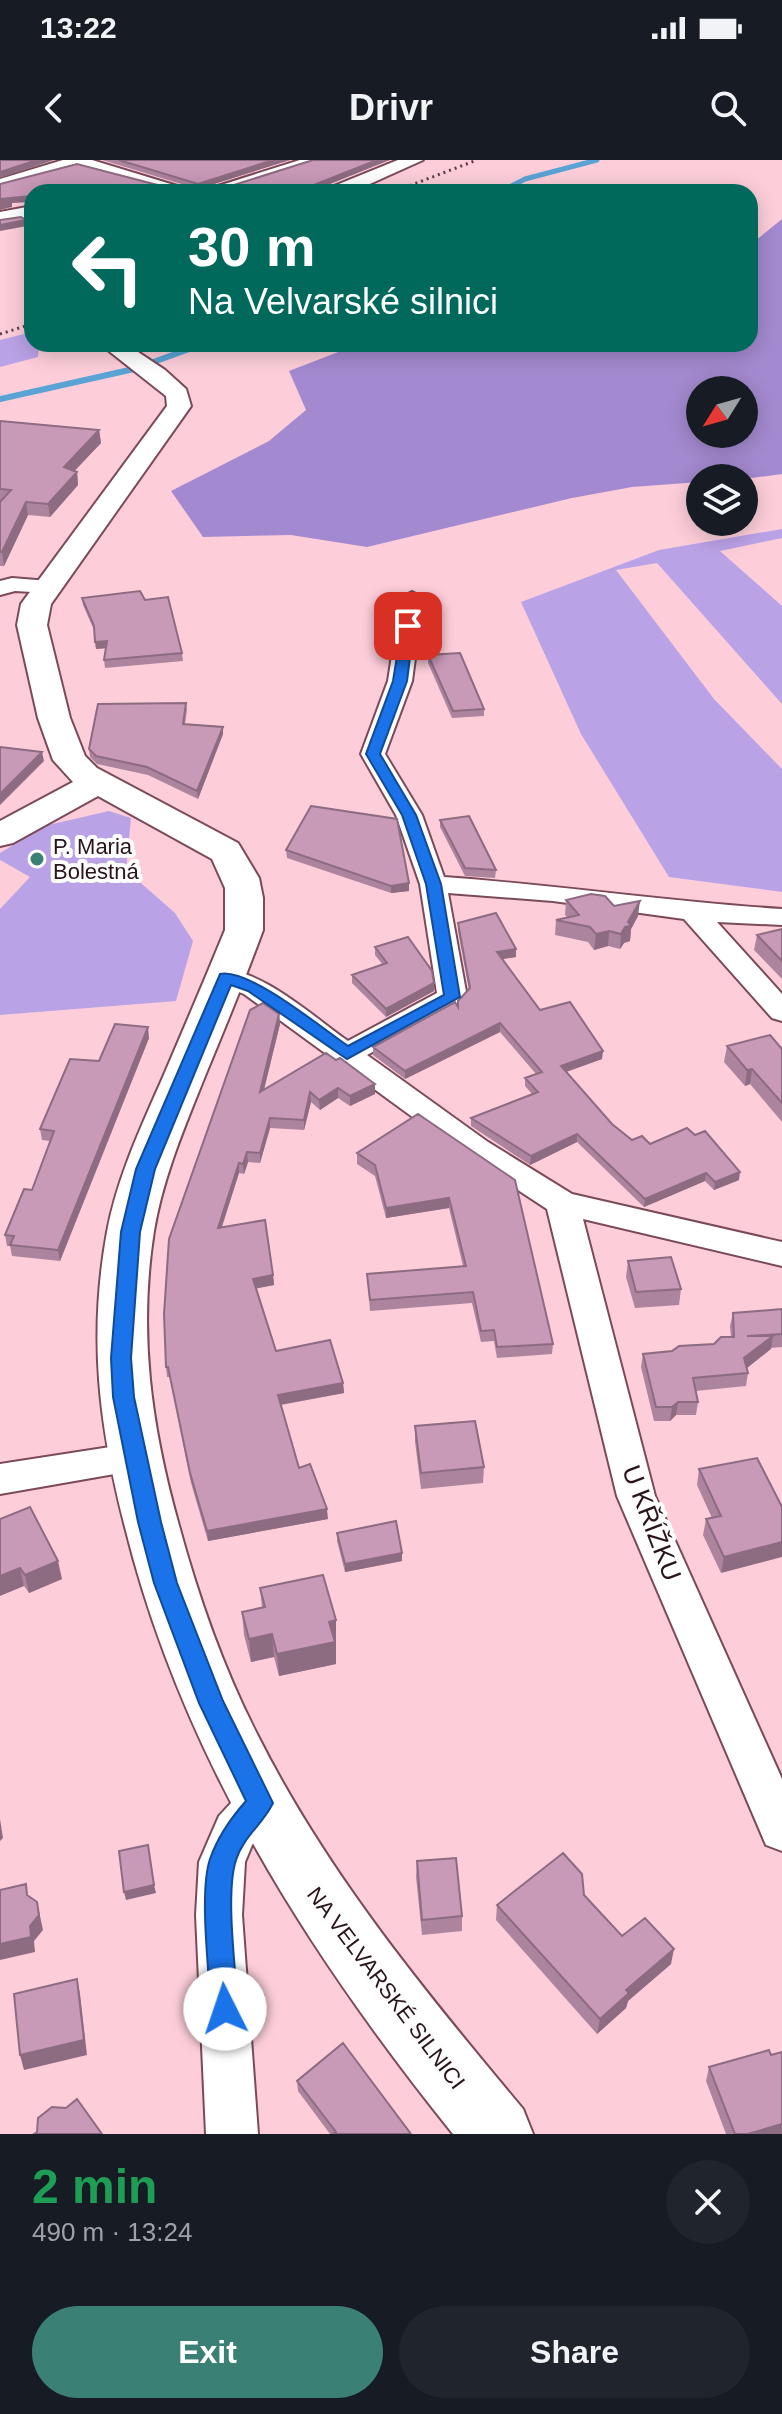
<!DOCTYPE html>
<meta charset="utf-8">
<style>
body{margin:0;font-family:Helvetica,sans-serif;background:#20242c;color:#f1f3f6;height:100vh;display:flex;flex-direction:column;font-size:30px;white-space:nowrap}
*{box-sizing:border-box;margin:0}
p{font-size:26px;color:#9ea1a6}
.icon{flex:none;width:44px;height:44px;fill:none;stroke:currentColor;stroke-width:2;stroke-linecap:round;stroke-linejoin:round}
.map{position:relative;height:1974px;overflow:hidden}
.side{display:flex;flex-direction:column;background:#171b24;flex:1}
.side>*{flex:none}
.banner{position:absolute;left:24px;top:24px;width:734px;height:168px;border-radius:24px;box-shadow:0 4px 20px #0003;background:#00695c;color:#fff;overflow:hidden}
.needle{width:52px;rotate:233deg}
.fabs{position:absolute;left:686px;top:216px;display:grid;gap:16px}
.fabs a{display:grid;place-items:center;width:72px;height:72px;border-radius:50%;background:#171b24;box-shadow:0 4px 20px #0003;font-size:40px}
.pin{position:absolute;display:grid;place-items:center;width:68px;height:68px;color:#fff;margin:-34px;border-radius:16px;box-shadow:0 4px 12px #0006}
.me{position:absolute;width:88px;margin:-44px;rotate:356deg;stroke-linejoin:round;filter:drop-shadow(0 0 6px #0008)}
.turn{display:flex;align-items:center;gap:28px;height:168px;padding:0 32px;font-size:36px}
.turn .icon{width:104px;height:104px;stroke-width:2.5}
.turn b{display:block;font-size:56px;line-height:68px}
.round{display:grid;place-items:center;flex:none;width:84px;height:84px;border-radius:42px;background:#20242c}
.overview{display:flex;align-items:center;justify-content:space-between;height:136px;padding:0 32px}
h1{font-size:48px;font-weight:700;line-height:60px;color:#1e9e55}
.action{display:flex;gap:16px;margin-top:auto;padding:16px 32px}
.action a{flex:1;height:92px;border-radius:48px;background:#3b8074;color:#fff;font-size:32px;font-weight:700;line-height:92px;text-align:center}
.action a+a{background:#20242c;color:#f1f3f6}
.status{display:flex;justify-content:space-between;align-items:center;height:56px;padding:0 40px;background:#171b24;direction:ltr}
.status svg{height:22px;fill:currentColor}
header{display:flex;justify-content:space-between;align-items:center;height:104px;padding:0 32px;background:#171b24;font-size:36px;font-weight:700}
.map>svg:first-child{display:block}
</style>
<div class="status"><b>13:22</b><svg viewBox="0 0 49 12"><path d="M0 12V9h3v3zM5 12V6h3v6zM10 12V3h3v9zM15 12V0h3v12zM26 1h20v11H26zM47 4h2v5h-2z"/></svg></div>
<header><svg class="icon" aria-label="back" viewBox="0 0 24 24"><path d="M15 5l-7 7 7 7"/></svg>Drivr<svg class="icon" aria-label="search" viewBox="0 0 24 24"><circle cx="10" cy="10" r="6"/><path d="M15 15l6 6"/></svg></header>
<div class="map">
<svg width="782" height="1974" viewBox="0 0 782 1974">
<rect width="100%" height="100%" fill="#fdceda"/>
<path fill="#baa2e6" d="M32,172v12h7l-1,13 -38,10v-27z
M782,369v9l-62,13 62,55v98l-125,-141 -41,7 98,129 68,70v123l-113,-15 -88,-143 -60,-132 138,-52z
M109,651l22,7 -5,52 49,43 18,28 -17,60 -176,14v-106l30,-32 -30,-17v-7l44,-27z"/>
<path fill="#a389cf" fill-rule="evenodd" d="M782,59v255l-38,5 -44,-1v4l-68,5 -60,11 -205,49 -76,-12 -88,2 -32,-46 98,-50 37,-31 -17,-39 70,-27h391v-99zM700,230h44v44h-44z"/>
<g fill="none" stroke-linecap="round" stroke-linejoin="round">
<path stroke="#5aa3d5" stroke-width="5" d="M500,32l25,-13 72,-19"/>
<path stroke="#5aa3d5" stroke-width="6" d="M0,239l134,-30 69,-25"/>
<g stroke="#7b4a59" stroke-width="4">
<path id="street" d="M63,0h29l105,32h-23l-96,-26 -78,21v-8z
M300,0h20l-100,32h-21z
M12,418l37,3 11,6 -11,6 -34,-2 -15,4v-14z
M412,432l11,6 -11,83 -27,73 37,61 22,62c113,8 225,25 338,32v16l-65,-3 65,72v27l-10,-3 -88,-99 -131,-18 -105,-8 19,104 -5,6 -95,52 121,87 84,52 210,48v24l-199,-47 72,277 127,283v72l-16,-6 -149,-349 -70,-287 -81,-53 -222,-162 -28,-11 -4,-6 4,-6c38,-9 101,49 132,70l89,-48 -17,-109 -24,-69 -35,-61 27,-73 13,-83z
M136,1283l13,5 6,10 -6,10 -149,26v-30z
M260,1623l16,6 6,14 -6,14 -24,28 -7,17 -3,53 16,219h-52l-10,-219 3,-53 20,-46 25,-27z"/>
</g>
<g stroke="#7b4a59" stroke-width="4">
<path id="secondary" d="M398,0h25l-71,32h-25l2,-4z
M32,46v12l-32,6v-12z
M100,184h26l39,26 21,19 5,17 -140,198 -4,21 23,93 15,38 12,12 141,75 21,35 4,20v32c-18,49 -38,98 -58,146 -20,50 -42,101 -51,155 -16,101 -3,194 24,291 20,74 45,146 80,214 69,137 167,256 265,373l10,25h-80c-146,-182 -271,-378 -328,-607 -26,-101 -37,-191 -18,-295 10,-54 34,-105 56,-155 21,-49 42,-98 62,-147v-42l-13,-29 -114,-63 -85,47 -13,3v-25l73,-39 -20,-22 -15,-42 -21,-93 4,-21 146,-198 -1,-10z"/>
</g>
<use href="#street" fill="#fff" fill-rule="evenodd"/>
<use href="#secondary" fill="#fff" fill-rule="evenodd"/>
<path stroke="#583d45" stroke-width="3" stroke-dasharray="2 4" stroke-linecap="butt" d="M393,32l84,-32
M0,174l32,-10"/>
</g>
<path fill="#ad849e" d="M102,0h188l-92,29z
M0,261l99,9 2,13 -27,28 3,1 1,13 -28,32 -22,-2 -24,51h-4z
M82,438l100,55 1,8 -78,7 -1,-8 2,-12 -10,1 -1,-17 -12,-27z
M428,495l56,54v7l-32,2 -24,-55z
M186,543l1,7 -2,14 38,10 -25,65 -50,-24 -51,-11 -7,-7 -1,-8z
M440,660l56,50 -1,8 -30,-2 -25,-49z
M286,690l123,41 -18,2 -104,-35z
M566,740l48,6 24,10 -7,13 -1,12 -6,2 -4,6 -12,-3 -14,4 -6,-8 -33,-7 1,-15 11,-3 -2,-2z
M458,763l58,26v8l-14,2 38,51 62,49 -36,13 46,52 20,16 18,4 89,36 -25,10 -9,-9 -61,26 -67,-65 -47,23 -59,-39v-8l61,-24 -7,-8v-8l11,-4 -36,-42 -95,47 -32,-24v-8l84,-41 12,-16 -11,-59z
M782,769v50l-28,-29 3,-15z
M375,787l59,36v8l-48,26 -34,-34v-8l31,-10 -8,-10z
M279,854l1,10 -16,66 62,-37 49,41 -25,12 -12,-8 -18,12 -9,-8 -7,28 -34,-2 -10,35 -12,-1 -4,12 -5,-1 -17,54 51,48 1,10 -18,3 20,63 67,32 1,10 -63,12 18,63 29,51 -120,22 -17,-58 -21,-106h-3l-1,-10z
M149,878l-89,223 -48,-5 -2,-10h-3l-2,-11 27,-45 18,-49 -8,-1 -2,-11 59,-68z
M727,886l55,3v73l-32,-38 -5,2 -21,-24z
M418,954l135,230 -1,10 -55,4 -3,-17 -13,1 -9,-39 -102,8 -3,-37 96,-8 -14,-58 -63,10 -11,-42 -18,-12v-11z
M628,1101l53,28 -2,16 -44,3 -9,-31z
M782,1149v38l-11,1 -24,20 1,5 -2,13 -50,5 2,11 -2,13h-20l-6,6h-16l-13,-54 2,-13 29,-3 42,-7 17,-7 -1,-11 3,-13z
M415,1266l69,41 -1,16 -62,6 -6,-47z
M757,1298l-36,115 -18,-38 3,-16 6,-1 -15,-33 2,-16z
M0,1359l62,60 -33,14 -5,-7z
M337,1373l65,20v8l-57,11 -8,-31z
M260,1428l76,32v44l-57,12 -5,-19 -23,5 -7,-27 -2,-23 20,-4z
M417,1701l45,55v15l-40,4 -6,-58z
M584,1735l38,41 49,28 -43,37 -2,7 -29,26 -101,-114 1,-15z
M771,1895l11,79h-56l-20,-53 3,-14z
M297,1921l114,53h-81l-32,-43z"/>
<path fill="#8d6b81" d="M37,0h17l-54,18v-6z
M273,0h17l-92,29v-5z
M377,0h13l-80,32h-14z
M32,36v6l-20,1v4l-12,3v-11z
M26,60l1,6 -27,5v-6z
M99,270l2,13 -35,37 -2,-13z
M77,312l1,13 -28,32 -2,-13z
M26,342l2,13 -24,51 -2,-14z
M107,481v7l-11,1 -1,-7z
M223,567v7l-25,65 -1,-8z
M42,592l2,9 -44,44v-11z
M409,723v8l-18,2v-7z
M640,741l-2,15 -7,13 -1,12 -6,2 -4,6 1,-15z
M609,771l-1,15 -14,4 2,-16z
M516,789v8l-20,3 1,-8z
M434,823v8l-48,26v-8z
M279,854l1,10 -19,77 -1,-9z
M500,863v9l-95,47v-8z
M148,867l1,11 -89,223 -2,-11z
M603,891l-1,8 -42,15 1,-8z
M752,909l-2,15 -5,2 2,-16z
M375,924v10l-25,12v-10z
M338,928v10l-18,12 -1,-10z
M310,932l1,10 -7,28v-10z
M270,958v10l-10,35v-10z
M577,974v8l-47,23 1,-9z
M247,992l1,10 -4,12 -1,-10z
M239,1003v10l-21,65v-10z
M740,1012l-1,8 -25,10 1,-8z
M706,1013l-1,8 -61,26 1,-8z
M449,1038v10l-63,10v-10z
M273,1115l1,10 -20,4 -1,-10z
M773,1176l-2,13 -29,23 2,-14z
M343,1223l1,10 -66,12v-10z
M678,1242l-2,13 -6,6 2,-14z
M327,1349l1,10 -120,22 -1,-10z
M782,1382v15l-61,16 3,-16z
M402,1393v8l-57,11v-8z
M58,1401l4,18 -33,14 -4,-18z
M20,1408l4,18 -24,10v-20z
M336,1460v44l-57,12 -2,-22 52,-32z
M272,1474l2,23 -23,5 -2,-23z
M0,1659l3,19 -3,3z
M154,1725l2,8 -30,7 -2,-8z
M37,1742l6,28 -9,11 1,11 -35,8v-16z
M674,1789l-3,15 -43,37 -2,7 -29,26 3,-15 26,-29z
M77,1819l3,15 7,61 -63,15 -4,-15z
M782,1964v10h-34z"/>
<path fill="#c999b8" stroke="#8d6b81" stroke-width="2" d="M0,0h37l-37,12z
M119,0h154l-75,24z
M313,0h64l-81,32h-195l-1,-1 -68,1v4l-32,3v-15l77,-20 96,25h48z
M21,57l5,3 -26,5v-5z
M0,261l99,9 -35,37 13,5 -29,32 -22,-2 -24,50h-2v-50l11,-12 -11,-1z
M140,431l5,9 23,-3 14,56 -78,7 3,-19 -12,1 -1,-16 -12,-28z
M460,493l24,56 -31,2 -25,-56z
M186,543l-3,21 40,3 -26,64 -50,-24 -51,-11 -7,-7 9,-45z
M0,587l42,5 -42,42z
M311,646l86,13 12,64 -18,3 -105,-36z
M469,656l27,54 -31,-2 -25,-48z
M591,734l14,2 9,10 26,-5 -12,21 3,4 -6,1 -4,7 -12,-3 -13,3 -6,-7 -34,-7 23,-5 -13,-15z
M496,753l20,36 -19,3 43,58 30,-8 33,49 -42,15 51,58 20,16 10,-4 8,8 37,-16 8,7 10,-4 35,41 -25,10 -9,-9 -61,26 -68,-65 -46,22 -60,-38 67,-26 -13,-14 17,-6 -42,-49 -95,48 -32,-24 82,-45 3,5v-6l12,-13 -12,-65z
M782,769v32l-25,-26z
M408,777l24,34 2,12 -48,26 -34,-34 35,-12 -12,-16z
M263,843l16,11 -19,78 66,-39 10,7 4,-2 35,26 -25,12 -12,-8 -19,12 -9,-8 -6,28 -34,-2 -10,35 -13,-1 -4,12 -4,-1 -21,65 47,-8 8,55 -20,4 23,72 54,-11 13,43 -65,12 21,73 11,-4 17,45 -120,22 -17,-58 -22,-106h-2l-2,-53 5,-75 81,-229z
M115,864l33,3 -90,223 -48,-5 4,-9 -9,-1 19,-46 8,1 22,-59 -14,-2 30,-70 29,2z
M770,875l12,14v54l-30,-34 -5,1 -20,-24z
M418,954l97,66 38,164 -56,3 -3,-17 -13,1 -8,-39 -103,8 -3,-26 99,-8 -17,-68 -63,10 -11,-43 -18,-12z
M671,1097l10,32 -45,3 -8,-31z
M782,1149v25l-35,2h26l-29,22 4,15 -55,5 5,24h-20l-6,5h-16l-13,-53 29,-3 7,-5 35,-2 7,-7h13l-1,-24z
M475,1261l9,46 -63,6 -6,-47z
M757,1298l25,49v35l-58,15 -18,-38 15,-3 -22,-47z
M30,1347l28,54 -33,14 -5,-7 -20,8v-57z
M396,1361l6,32 -57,11 -8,-31z
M323,1415l13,45 -7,2 6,20 -58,12 -5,-20 -23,5 -7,-27 23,-5 -5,-19z
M148,1685l6,40 -30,7 -5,-41z
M563,1693l19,21 2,21 38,41 23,-18 29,31 -48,41 3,3 -29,26 -103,-114z
M456,1698l6,58 -40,4 -5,-59z
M26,1724l1,11 10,7 2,13 -9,11 1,11 -31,7v-54z
M77,1819l7,61 -64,15 -6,-61z
M343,1883l68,91h-78l3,-2 -39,-51z
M769,1890l2,5 11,-3v72l-34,10h-13l-26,-67z
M77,1939l25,35h-68l3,-2 1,-14 14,-11 14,1z"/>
<path fill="#1a73e8" stroke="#114b97" stroke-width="2" d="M408,462l6,4 -7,55 -27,73 36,61 25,69 19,113 -113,62 -99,-68 -17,-6 -76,184 -15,63 -9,126 3,39 27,125 16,61 46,118 50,102c-10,21 -30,34 -37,57 -11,34 0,111 2,149l-4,9 -9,4 -10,-4 -4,-9c-2,-37 -12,-118 -1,-150 8,-23 20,-40 36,-58l-47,-98 -45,-120 -16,-61 -25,-125 -2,-39 10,-126 15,-63 84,-195c28,-7 103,55 128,72l96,-51 -18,-111 -24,-69 -36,-61 27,-73 9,-55z"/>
<circle fill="#3b8074" stroke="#fdfdfd" stroke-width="3" cx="37" cy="699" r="8"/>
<g text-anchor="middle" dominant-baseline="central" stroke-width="8" stroke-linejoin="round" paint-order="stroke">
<g font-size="22" fill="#29141b" stroke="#fdfdfd" text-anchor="start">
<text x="53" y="686">P. Maria<tspan x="53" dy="25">Bolestná</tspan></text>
</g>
<g font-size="22" fill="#29141b" stroke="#fdfdfd">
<text transform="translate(386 1828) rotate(53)">NA VELVARSKÉ SILNICI</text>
</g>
<g font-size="26" fill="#29141b" stroke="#fdfdfd">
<text transform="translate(652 1363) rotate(69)">U KŘÍŽKU</text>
</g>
</g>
</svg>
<div class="fabs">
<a><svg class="needle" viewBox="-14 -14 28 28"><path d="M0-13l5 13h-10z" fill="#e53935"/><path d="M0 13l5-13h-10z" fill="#9ea1a6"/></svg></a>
<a><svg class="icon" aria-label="layers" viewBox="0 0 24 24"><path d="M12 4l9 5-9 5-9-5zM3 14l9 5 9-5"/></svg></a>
</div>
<div class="pin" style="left:408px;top:466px;background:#d93025"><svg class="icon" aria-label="arrive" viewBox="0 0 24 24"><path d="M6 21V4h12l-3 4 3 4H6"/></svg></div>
<svg class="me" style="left:225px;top:1849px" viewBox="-20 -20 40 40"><circle r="19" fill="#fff"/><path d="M0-13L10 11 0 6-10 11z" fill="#1a73e8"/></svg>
<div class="banner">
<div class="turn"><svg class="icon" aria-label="left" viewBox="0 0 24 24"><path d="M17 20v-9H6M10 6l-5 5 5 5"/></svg><div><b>30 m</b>Na Velvarské silnici</div></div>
</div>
</div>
<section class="side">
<div class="overview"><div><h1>2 min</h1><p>490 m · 13:24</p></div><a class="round"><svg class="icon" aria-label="close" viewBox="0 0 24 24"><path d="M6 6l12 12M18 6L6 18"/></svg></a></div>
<div class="action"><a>Exit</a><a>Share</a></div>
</section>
